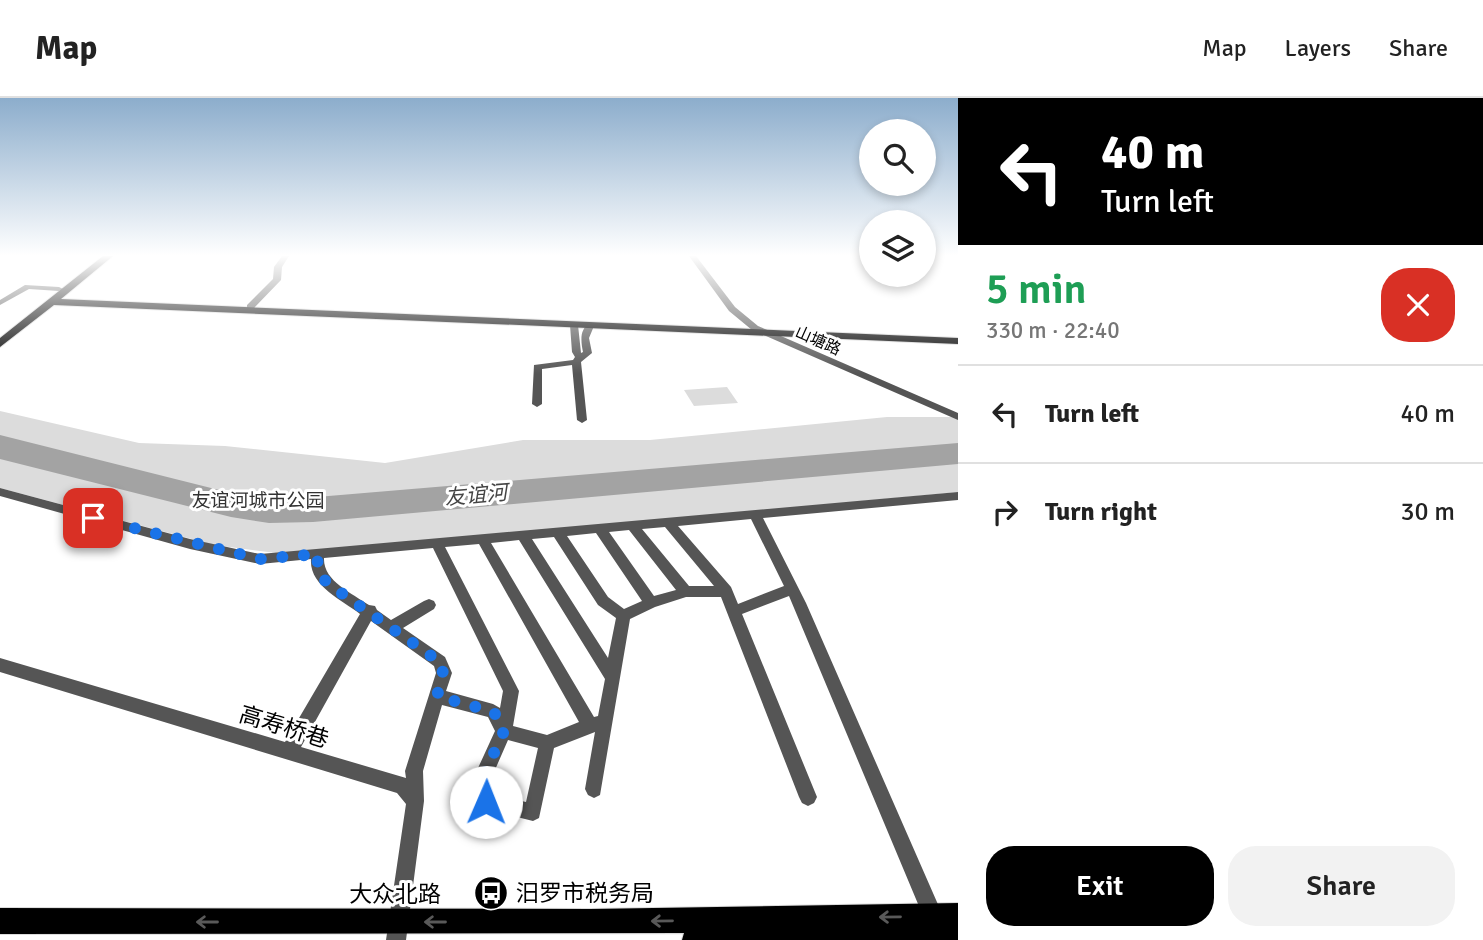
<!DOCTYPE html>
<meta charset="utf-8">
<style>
body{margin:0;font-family:Signika,"Noto Sans SC",sans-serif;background:#f2f2f2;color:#222;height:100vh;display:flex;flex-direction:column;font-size:26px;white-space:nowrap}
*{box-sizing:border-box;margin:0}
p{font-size:23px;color:#767676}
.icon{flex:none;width:38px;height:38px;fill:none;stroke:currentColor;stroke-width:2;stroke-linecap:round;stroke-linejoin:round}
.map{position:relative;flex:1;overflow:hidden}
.drawer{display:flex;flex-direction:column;background:#fff;width:525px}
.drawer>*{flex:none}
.hud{background:#000;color:#fff;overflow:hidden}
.controls{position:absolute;left:859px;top:21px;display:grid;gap:14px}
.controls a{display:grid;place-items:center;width:77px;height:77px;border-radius:50%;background:#fff;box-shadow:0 4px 10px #0003;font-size:35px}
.pin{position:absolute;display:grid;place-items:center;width:60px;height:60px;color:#fff;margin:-30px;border-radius:14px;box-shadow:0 4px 10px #0006}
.me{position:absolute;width:77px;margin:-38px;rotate:1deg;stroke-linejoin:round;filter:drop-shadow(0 0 5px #0008)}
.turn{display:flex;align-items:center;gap:24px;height:147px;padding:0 28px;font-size:32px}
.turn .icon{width:91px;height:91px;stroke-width:2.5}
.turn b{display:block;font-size:49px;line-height:60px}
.round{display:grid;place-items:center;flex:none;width:74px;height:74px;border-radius:28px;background:#f2f2f2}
.head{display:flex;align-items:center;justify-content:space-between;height:119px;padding:0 28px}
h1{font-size:42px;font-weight:600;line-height:52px;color:#1e9e55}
.cta{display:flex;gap:14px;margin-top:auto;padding:14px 28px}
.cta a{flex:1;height:80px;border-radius:28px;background:#000;color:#fff;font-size:28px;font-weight:600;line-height:80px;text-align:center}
.cta a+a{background:#f2f2f2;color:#222}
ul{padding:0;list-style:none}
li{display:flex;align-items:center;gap:21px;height:98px;padding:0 28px;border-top:2px solid #e0e0e0}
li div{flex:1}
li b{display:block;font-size:26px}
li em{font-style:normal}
header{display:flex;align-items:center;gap:42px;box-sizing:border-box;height:98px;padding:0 35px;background:#fff;border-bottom:2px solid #e0e0e0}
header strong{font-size:33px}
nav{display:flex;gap:38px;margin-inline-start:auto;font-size:24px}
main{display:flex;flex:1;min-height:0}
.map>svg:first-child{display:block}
</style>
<header>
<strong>Map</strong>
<nav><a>Map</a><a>Layers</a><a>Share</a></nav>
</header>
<main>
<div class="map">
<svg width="958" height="842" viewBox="0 0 958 842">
<rect width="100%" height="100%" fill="#fff"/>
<path fill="#dcdcdc" d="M727,289l11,16 -44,3 -10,-16z
M0,313l139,32 86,3 160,17 138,-23h127l237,-23h71v75l-548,52 -134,9 -62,-8 -214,-57z"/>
<path fill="#a3a3a3" d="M0,337l219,55 62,10 677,-57v21l-645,58 -44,1 -38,-6 -231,-58z"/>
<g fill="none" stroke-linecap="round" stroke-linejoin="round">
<g stroke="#dbdbdb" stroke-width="2">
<path id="major" d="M103,158h10l-52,43 897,39v6l-904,-39 -54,42v-9z
M958,805v37h-276l2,-7 -684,1v-26l590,1z"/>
</g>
<path fill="#555" fill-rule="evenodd" d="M282,158h7l-7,11 -1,13 -28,29h-6v-4l26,-26 1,-12z
M689,158h7l39,51 23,19 200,87v7l-206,-90 -23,-19z
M25,187l34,2 4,2 -4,2 -30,-2 -29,16v-5z
M574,224l4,3 3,28 2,-1c-2,-10 -4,-23 7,-29l4,3 -5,12 3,15 -11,9 6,58 -5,3 -5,-3 -5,-55 -30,4v35l-5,3 -5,-3 2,-39 39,-5 2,-3 -3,-5 -2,-27z
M0,390l190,51 70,15 698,-62v8l-195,18 43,85 134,306 3,7 -3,7 -7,3 -7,-3 -137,-327 -47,18 75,183 -3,6 -6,3 -6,-3 -3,-6 -78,-200h-35l-31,10 -25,12 -30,176 -6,3 -6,-3 -3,-6 10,-57 -41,16 -15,70 -6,3 -53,-13 -7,-29 22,-48 -7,-14 -46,-12 -19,66 1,30 -18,139h-20l20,-136 -9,-11 -397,-121v-14l285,84 75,-128c-18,-14 -51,-28 -49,-55l-51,5 -70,-15 -190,-53zM751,421l33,67 -46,18 -7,-17 -53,-61zM665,429l49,59h-25l-47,-57zM629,432l47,60 -22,6 -45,-64zM596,435l46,68 -18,8 -16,-12 -41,-61zM554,439l44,68 18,13 -8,40 -76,-119zM519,442l86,139 -7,37 -4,1 -103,-174zM479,446l100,178 -32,13 -34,-9 6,-35 -74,-144zM433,450l70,143 -3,17 -7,-4 -47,-13 6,-18 -7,-16 -42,-29 31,-19 2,-4 -2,-4 -5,-2 -5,2 -33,19 -14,-10 -2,-4 -6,-1c-17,-12 -46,-24 -45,-47zM371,523l63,45 2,7 -31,98 1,7 -105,-31zM508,642l30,8 -12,54 -32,-7 -3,-16z"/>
<use href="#major" fill="#000" fill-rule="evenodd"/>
</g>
<defs><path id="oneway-shaft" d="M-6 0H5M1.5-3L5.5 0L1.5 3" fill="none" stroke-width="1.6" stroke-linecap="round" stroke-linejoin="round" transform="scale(1.75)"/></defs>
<g stroke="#595959">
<use href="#oneway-shaft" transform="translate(890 819) rotate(179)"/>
<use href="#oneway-shaft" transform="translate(662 823) rotate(179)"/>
<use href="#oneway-shaft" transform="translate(207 824) rotate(-180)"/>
<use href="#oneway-shaft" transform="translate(435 824) rotate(180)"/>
</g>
<linearGradient id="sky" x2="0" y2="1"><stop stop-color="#8cadcc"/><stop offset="0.57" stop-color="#fff"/><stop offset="1" stop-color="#fff" stop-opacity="0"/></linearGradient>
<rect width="958" height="276" fill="url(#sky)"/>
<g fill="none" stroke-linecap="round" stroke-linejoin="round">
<path stroke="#1a73e8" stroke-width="12" stroke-dasharray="0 21.6" d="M93,420l167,41 58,-5 -1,15 10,14 113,79 3,11 -6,23 57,16 10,19 -22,48 4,23"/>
</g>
<defs>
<g id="bus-disc" transform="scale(1.75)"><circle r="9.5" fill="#000" stroke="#fff"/><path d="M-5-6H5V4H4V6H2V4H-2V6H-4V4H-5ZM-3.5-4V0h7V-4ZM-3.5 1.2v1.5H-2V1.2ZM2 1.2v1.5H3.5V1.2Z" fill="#fff"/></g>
</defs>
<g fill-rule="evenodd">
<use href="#bus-disc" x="491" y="795"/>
</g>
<g text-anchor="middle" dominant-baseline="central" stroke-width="6" stroke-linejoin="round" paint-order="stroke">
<g font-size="16" fill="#000" stroke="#fff">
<text transform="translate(818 243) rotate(24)">山塘路</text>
</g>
<g font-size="19" fill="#333" stroke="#fff">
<text x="258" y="403">友谊河城市公园</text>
</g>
<g font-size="21" font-style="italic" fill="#444" stroke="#fff">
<text transform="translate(476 397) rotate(-5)">友谊河</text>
</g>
<g font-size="23" fill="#000" stroke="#fff">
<text transform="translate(284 629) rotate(17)">高寿桥巷</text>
<text x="395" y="796">大众北路</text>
</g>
<g font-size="23" fill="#000" stroke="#fff" text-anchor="start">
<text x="516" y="795">汨罗市税务局</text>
</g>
</g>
</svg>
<div class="controls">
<a><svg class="icon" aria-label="search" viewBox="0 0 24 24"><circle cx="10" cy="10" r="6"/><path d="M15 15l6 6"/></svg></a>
<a><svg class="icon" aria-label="layers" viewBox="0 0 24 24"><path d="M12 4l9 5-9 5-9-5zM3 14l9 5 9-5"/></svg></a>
</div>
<div class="pin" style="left:93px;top:420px;background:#d93025"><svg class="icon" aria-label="arrive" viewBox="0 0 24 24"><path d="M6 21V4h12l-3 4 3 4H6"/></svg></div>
<svg class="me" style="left:486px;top:704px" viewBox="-20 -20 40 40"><circle r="19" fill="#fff"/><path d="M0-13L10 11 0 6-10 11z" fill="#1a73e8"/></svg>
</div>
<section class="drawer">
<div class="hud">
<div class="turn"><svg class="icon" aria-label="left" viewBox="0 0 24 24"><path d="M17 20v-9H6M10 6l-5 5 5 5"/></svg><div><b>40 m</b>Turn left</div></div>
</div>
<div class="head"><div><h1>5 min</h1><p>330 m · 22:40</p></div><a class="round" style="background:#d93025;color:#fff"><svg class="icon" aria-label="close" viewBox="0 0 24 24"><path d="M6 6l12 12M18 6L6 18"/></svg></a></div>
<ul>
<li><svg class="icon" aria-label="left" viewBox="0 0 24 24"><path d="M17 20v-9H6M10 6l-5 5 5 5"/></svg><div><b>Turn left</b></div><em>40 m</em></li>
<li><svg class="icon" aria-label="right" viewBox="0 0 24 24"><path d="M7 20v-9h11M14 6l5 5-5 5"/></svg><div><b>Turn right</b></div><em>30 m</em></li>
</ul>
<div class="cta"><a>Exit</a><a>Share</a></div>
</section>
</main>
